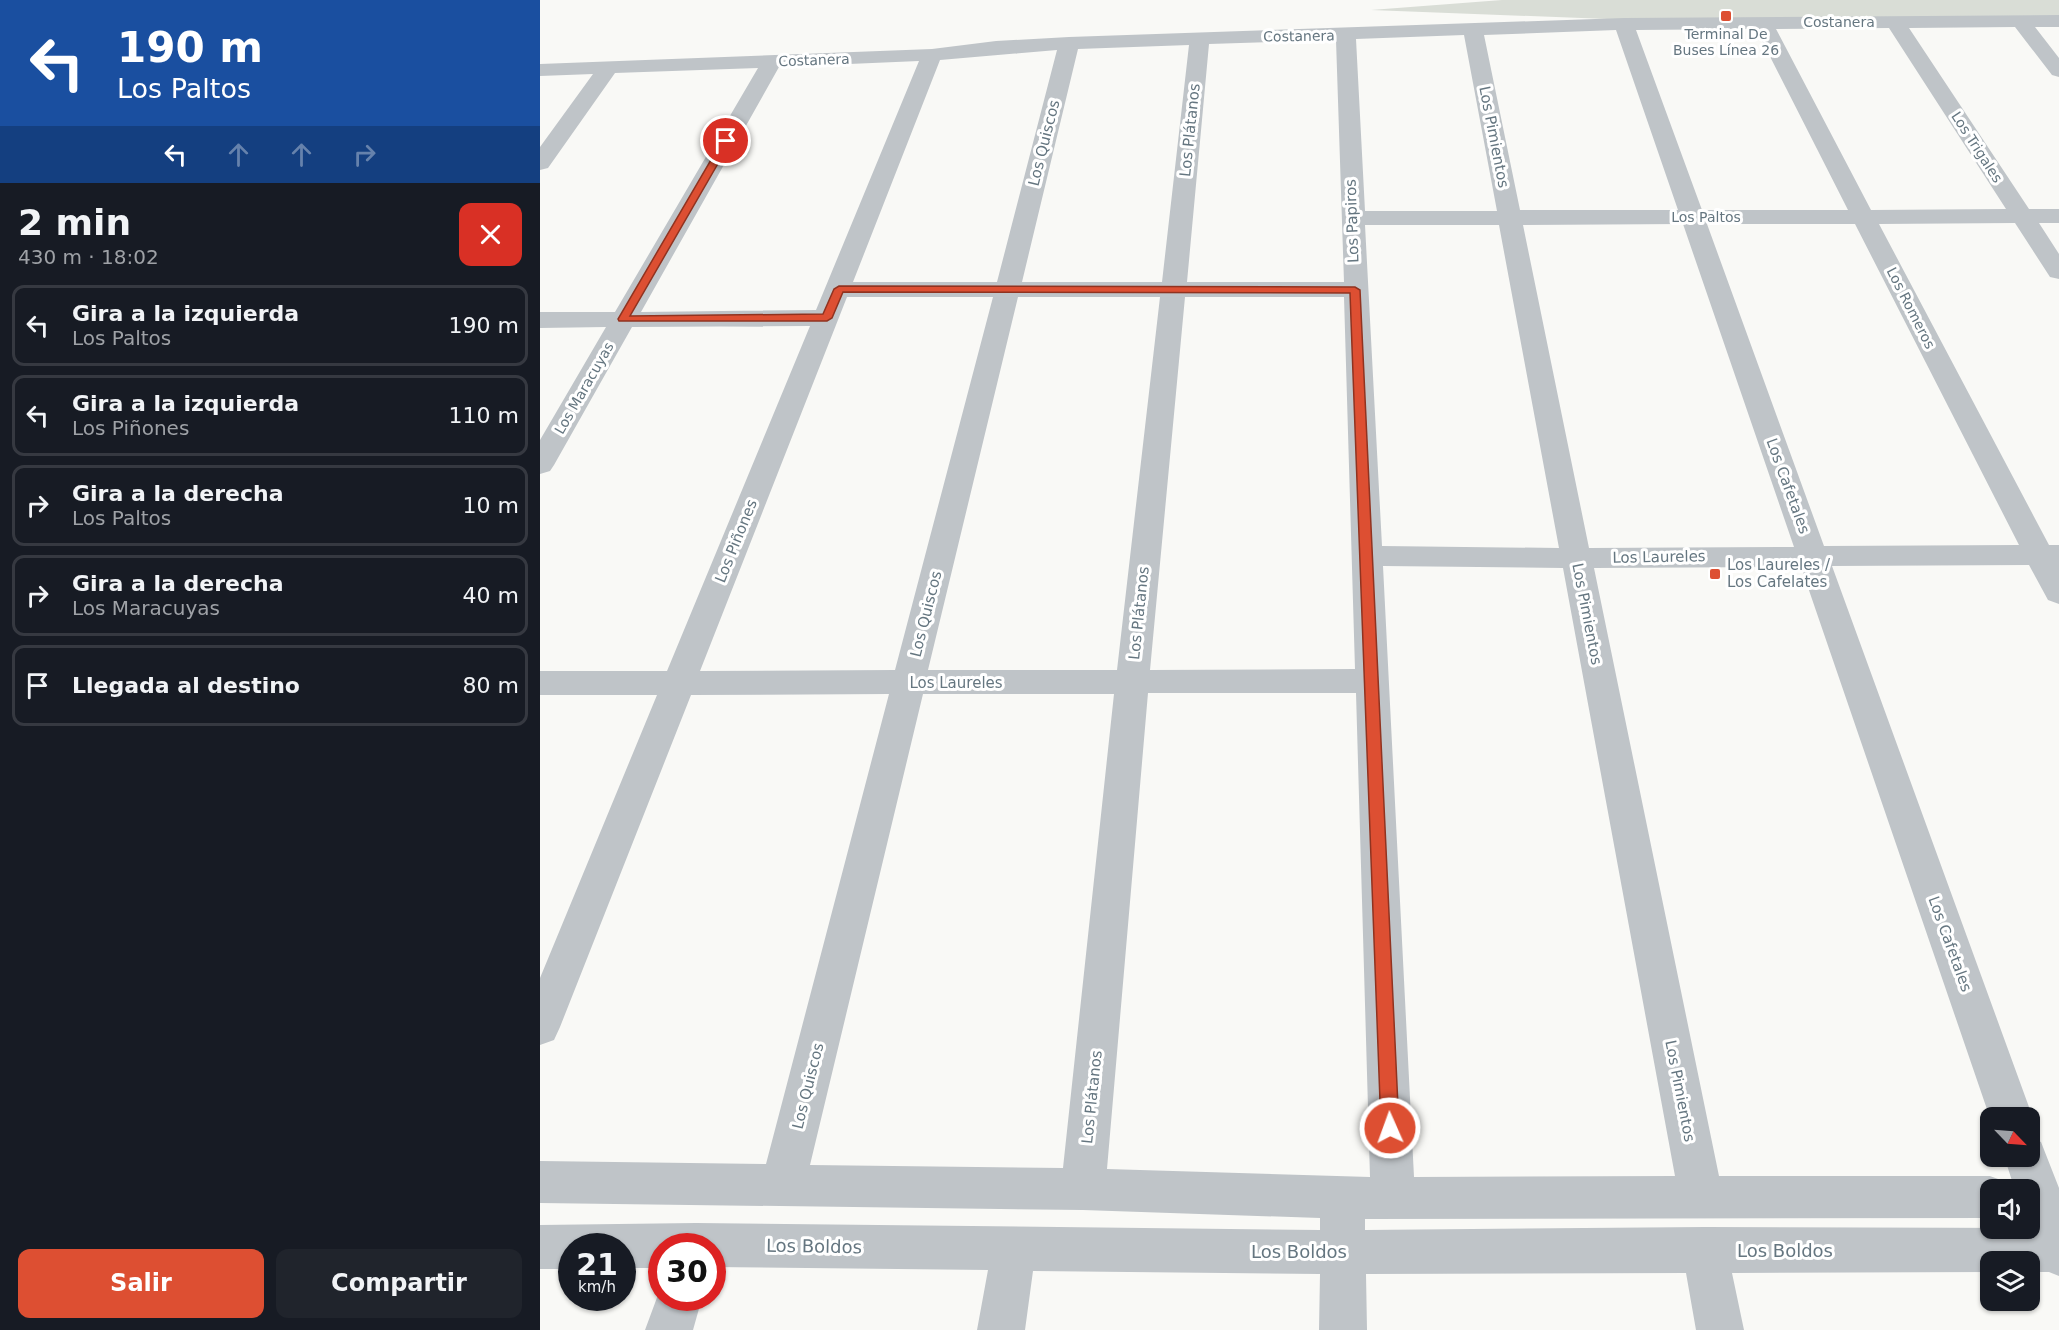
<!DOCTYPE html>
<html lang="es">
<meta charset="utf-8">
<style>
body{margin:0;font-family:"DejaVu Sans",sans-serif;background:#20242c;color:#f1f3f6;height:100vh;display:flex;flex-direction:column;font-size:22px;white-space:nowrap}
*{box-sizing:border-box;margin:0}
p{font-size:20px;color:#9ea1a6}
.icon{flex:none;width:33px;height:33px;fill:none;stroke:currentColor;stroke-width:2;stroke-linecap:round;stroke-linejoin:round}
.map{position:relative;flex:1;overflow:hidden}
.drawer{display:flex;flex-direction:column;background:#171b24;width:540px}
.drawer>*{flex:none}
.banner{background:#1a4fa0;color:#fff;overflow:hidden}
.needle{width:39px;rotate:115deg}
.controls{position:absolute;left:1440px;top:1107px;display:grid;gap:12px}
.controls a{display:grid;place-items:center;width:60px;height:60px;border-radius:12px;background:#171b24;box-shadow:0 2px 4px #0004;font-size:30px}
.speed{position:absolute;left:18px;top:1233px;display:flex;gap:12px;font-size:30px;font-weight:700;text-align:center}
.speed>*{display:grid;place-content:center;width:78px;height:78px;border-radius:50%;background:#171b24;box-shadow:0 2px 4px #0004;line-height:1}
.speed small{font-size:15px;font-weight:400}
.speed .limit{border:9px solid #d22;background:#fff;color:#111}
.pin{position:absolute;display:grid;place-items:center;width:51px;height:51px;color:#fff;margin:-26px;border:3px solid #fff;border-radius:50%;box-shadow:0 2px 6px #0007}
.me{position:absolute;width:66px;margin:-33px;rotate:358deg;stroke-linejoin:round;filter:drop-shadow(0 0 4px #0008)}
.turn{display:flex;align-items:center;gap:21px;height:126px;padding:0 18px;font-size:27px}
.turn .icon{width:78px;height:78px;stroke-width:2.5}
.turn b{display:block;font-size:42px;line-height:51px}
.lanes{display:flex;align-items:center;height:57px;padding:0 18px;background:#0003;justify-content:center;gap:30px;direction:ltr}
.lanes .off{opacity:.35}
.round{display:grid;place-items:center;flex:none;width:63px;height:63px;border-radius:12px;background:#20242c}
.overview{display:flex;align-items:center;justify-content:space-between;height:102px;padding:0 18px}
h1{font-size:36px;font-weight:800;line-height:45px}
.action{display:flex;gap:12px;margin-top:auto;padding:12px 18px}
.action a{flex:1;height:69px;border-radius:12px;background:#dd4f32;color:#fff;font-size:24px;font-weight:800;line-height:69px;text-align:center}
.action a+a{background:#20242c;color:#f1f3f6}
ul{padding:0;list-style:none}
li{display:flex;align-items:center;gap:18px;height:81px;margin:0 12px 9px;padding:0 6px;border:3px solid #363941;border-radius:12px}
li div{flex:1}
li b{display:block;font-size:22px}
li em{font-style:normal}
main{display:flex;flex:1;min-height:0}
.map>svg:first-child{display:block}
</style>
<main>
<section class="drawer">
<div class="banner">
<div class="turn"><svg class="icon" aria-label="left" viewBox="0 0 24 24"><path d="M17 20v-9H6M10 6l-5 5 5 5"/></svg><div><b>190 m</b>Los Paltos</div></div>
<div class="lanes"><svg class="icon" aria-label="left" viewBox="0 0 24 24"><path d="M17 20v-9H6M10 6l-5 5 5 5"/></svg><svg class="icon off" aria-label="ahead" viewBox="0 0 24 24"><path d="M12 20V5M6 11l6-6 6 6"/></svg><svg class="icon off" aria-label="ahead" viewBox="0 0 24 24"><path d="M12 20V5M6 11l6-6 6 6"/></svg><svg class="icon off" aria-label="right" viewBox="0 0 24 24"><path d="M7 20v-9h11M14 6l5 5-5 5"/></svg></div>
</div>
<div class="overview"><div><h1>2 min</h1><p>430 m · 18:02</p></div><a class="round" style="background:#d93025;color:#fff"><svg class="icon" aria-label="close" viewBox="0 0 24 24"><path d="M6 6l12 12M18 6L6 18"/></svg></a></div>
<ul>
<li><svg class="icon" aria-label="left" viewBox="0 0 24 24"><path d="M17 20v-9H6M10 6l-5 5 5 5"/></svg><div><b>Gira a la izquierda</b><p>Los Paltos</p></div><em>190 m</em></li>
<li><svg class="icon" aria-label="left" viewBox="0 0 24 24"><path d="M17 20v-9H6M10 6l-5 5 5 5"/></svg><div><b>Gira a la izquierda</b><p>Los Piñones</p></div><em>110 m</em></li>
<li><svg class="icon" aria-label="right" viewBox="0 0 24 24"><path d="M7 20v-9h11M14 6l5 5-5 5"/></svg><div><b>Gira a la derecha</b><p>Los Paltos</p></div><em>10 m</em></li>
<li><svg class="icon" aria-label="right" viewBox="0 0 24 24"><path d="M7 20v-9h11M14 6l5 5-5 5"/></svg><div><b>Gira a la derecha</b><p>Los Maracuyas</p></div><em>40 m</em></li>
<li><svg class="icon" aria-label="arrive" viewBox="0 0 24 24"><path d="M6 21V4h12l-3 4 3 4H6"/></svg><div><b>Llegada al destino</b></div><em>80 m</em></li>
</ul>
<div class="action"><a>Salir</a><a>Compartir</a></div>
</section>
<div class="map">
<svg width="1519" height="1330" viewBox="0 0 1519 1330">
<rect width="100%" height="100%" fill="#f9f9f6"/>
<path fill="#d9ddd6" d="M962,0h557v16l-426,4 -262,-10z"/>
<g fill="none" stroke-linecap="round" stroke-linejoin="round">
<path fill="#bfc4c8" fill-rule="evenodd" d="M1519,15v12h-24l24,31v19l-7,-2 -37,-48 -106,1 120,181h30v14h-20l20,31v25l-9,-2 -35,-54 -136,1 170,321h10v59l-11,-4 -19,-35 -197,1 201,552 -3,8v-8h-40l-189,-551 -207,1 125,608h271l16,6 3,8h-19v28l-625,1v11l340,-3 325,1v-38h-15l-11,-34h26v-19l11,5 18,46v88l-10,-4h-19v-10h-40v10l-258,1 12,57h-48l-10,-57 -320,1 1,56h-48l1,-56 -287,-3 -8,59h-48l11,-60 -276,-3v-21h-50v22h-40v-22h-50v23h-32v-44l156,-2 624,7v-12l-237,-8 -543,-7v-42l226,3 123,-470 -198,1 -131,332 -6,13 -14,5v-67l117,-283h-117v-24h127l143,-345 -178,1 -78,138 -4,6 -10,3v-34l66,-113 -66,1v-16h75l143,-244 -143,5 -67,95 -8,2v-23l53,-73 -53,2v-12l392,-15 64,-8 73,-4 555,-19zM1349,28l117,181 -135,1 -95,-181zM1216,29l92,181h-146l-66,-180zM1076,30l62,180h-158l-36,-175zM924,35l33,176h-132l-9,-172zM796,40l8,242h-157l22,-238zM649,45l-27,237h-140l56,-233zM517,50l-60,232h-144l87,-222zM379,61l-103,249 -175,2 138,-245zM1143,224l111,323 -205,1 -66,-323zM1167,224h148l164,321 -195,1zM825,225h134l60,323 -177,-2zM307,297h146l-98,373 -195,1zM478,297h142l-43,373h-189zM645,297h159l11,372 -205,1zM843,566l180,2 112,608 -261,1zM608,693h208l14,484 -263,-8zM383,694h191l-51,474 -253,-3z
M122,1284v14h40l-9,32h-48z"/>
</g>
<path fill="#dd4f32" stroke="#903320" stroke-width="1.5" d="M186,138l5,3 -101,175 193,-2 11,-25 5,-3 516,1 5,3 39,838 -3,5 -6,3 -6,-3 -3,-5 -31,-835 -507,-1 -11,26 -5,3h-208l-1,-2 104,-178z"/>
<g fill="#dd4f32" stroke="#fff" stroke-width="2">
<rect x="1180" y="10" width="12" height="12" rx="3"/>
<rect x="1169" y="568" width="12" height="12" rx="3"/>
</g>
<g text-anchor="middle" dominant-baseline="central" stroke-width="6" stroke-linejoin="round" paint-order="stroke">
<g font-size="14" fill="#657680" stroke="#fff">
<text x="1299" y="22">Costanera</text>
<text transform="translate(759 36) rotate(-1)">Costanera</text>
<text transform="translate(274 60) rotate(-2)">Costanera</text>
<text transform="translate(1437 147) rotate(57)">Los Trigales</text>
<text x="1166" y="217">Los Paltos</text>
<text transform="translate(1371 308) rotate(63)">Los Romeros</text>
<text transform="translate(44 388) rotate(-60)">Los Maracuyas</text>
</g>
<g font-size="14" fill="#657680" stroke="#fff">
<text x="1186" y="34">Terminal De<tspan x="1186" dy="16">Buses Línea 26</tspan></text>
</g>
<g font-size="15" fill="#657680" stroke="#fff">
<text transform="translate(650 130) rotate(-84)">Los Plátanos</text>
<text transform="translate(954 137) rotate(79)">Los Pimientos</text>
<text transform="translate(504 143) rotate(-76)">Los Quiscos</text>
<text transform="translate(812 221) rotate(-92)">Los Papiros</text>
<text transform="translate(1248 486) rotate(70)">Los Cafetales</text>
<text transform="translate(196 541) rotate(-68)">Los Piñones</text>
<text transform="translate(1119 557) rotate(-1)">Los Laureles</text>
<text transform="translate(599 613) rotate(-84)">Los Plátanos</text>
<text transform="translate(386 614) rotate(-76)">Los Quiscos</text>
<text transform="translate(1047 614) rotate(79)">Los Pimientos</text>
<text x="416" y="683">Los Laureles</text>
<text transform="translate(1410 944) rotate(70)">Los Cafetales</text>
<text transform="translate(268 1086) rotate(-76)">Los Quiscos</text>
<text transform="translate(1140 1091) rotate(79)">Los Pimientos</text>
<text transform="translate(552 1097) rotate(-84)">Los Plátanos</text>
</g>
<g font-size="15" fill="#657680" stroke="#fff" text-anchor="start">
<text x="1187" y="565">Los Laureles /<tspan x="1187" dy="17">Los Cafelates</tspan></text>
</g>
<g font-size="18" fill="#657680" stroke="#fff">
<text transform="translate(274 1246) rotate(1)">Los Boldos</text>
<text x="1245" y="1250">Los Boldos</text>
<text x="759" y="1251">Los Boldos</text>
</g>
</g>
</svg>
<div class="controls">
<a><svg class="needle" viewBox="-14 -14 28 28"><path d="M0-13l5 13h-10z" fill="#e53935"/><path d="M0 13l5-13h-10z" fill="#9ea1a6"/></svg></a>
<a><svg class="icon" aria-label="sound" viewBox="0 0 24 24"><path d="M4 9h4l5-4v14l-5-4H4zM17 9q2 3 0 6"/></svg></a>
<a><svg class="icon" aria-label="layers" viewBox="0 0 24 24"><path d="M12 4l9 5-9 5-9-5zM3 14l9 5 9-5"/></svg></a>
</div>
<div class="speed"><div>21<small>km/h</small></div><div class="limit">30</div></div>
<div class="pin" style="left:186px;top:141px;background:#d93025"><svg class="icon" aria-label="arrive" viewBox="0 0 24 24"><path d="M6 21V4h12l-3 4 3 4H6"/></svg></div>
<svg class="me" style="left:850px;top:1128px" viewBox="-20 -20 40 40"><circle r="17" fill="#dd4f32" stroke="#fff" stroke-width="3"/><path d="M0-11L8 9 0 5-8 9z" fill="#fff"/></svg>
</div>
</main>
